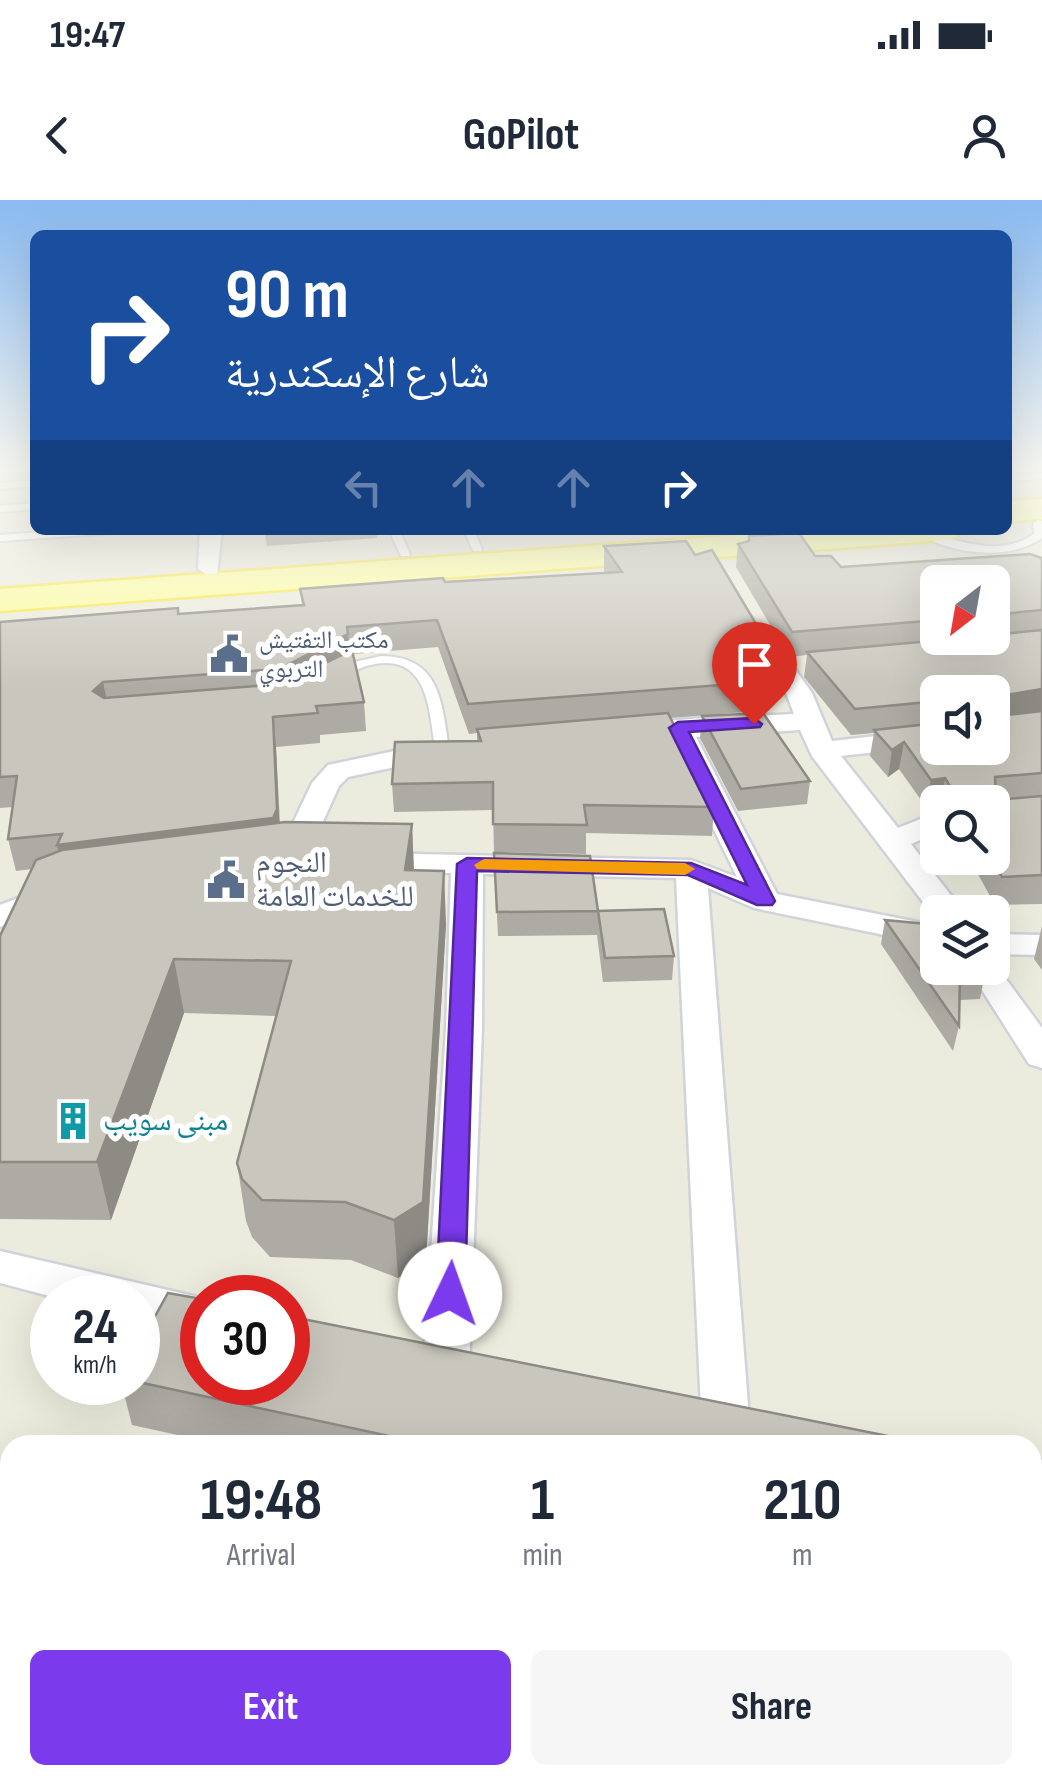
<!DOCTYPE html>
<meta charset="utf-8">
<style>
body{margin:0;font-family:"Sofia Sans Condensed","Noto Naskh Arabic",sans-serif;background:#f6f6f7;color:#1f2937;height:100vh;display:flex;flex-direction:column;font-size:38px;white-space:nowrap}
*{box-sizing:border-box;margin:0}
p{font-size:32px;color:#747a83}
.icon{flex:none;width:55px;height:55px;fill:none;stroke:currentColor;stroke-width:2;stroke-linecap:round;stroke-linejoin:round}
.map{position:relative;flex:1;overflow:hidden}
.details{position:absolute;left:0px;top:1235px;width:1042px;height:350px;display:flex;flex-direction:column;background:#fff;border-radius:30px 30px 0 0;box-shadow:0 10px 40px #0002}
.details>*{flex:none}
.top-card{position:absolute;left:30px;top:30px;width:982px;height:305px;border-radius:15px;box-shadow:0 10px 40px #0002;background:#1a4fa0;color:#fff;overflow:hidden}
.needle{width:65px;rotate:211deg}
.fabs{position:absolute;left:920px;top:365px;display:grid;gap:20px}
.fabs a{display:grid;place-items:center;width:90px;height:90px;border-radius:15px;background:#fff;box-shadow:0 10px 40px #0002;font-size:50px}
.speed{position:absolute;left:30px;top:1075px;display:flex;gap:20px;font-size:50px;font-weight:700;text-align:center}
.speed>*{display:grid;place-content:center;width:130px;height:130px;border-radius:50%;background:#fff;box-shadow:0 10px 40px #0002;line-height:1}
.speed small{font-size:25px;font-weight:400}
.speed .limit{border:15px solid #d22;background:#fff;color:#111}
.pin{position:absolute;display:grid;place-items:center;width:85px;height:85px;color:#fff;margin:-102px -42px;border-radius:50% 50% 50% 0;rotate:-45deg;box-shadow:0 0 10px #0007}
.pin .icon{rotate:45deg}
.me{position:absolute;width:110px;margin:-55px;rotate:3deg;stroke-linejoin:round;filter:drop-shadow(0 0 8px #0008)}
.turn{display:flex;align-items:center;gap:35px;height:210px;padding:0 30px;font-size:45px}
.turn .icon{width:130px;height:130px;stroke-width:2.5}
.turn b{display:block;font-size:70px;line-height:85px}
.lanes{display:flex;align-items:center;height:95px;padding:0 30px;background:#0003;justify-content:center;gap:50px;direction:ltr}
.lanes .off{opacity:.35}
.eta{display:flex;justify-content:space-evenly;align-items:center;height:170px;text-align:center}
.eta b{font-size:60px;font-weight:700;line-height:70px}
.primary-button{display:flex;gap:20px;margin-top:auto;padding:20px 30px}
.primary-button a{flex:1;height:115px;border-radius:15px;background:#7c3aed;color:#fff;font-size:40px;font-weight:700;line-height:115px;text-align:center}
.primary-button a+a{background:#f6f6f7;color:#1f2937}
.status{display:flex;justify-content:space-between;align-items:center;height:70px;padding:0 50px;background:#fff;direction:ltr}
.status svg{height:28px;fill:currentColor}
header{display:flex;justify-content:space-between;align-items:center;height:130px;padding:0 30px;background:#fff;font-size:45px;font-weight:700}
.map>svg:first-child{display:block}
</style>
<div class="status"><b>19:47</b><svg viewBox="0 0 49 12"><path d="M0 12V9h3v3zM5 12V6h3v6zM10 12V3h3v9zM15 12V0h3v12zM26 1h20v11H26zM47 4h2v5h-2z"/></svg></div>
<header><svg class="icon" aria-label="back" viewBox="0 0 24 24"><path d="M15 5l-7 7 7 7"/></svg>GoPilot<svg class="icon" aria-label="person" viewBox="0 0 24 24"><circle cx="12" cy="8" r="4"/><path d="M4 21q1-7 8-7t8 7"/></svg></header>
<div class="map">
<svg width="1042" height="1585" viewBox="0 0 1042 1585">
<rect width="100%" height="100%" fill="#ececde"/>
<path fill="#b7e7c0" d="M26,1575h766l-1,10h-770z"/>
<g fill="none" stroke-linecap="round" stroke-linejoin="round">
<g stroke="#d1d3da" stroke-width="4">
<path id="service" d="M1042,273v6l-34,2v-6z
M35,280v6l-35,3v-6z
M35,303v6l-35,3v-6z
M1038,320l4,1v17c-35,24 -91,16 -125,-5l6,-3c36,11 76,28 111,4l-1,-11z
M70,330h52l-5,3 -117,8v-6z
M389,330h10l11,24 -1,2h-8z
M464,330h10l8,19 -1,2h-8z
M381,456c59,0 61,46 68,93l-2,3h-10l-2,-3c-6,-43 -8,-100 -69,-83 -11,4 -20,10 -30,14l-6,-4 20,-13z"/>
</g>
<g stroke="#d1d3da" stroke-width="5">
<path id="minor" d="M200,330h22l-5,44 -8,2 -11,-7z
M758,428l9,2 45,63 20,48 106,-12v16l-97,11 57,72 40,-16v20l-27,12 53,68h-26l-2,7 -124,-163 -12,-26 -104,7 81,157 161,32v20l-184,-38 -46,-20 42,543 -7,14h-34l-7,-14 -26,-553 -193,-4 -1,155 -13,340 -7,13 -16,6 -16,-6 -7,-13 23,-340 5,-156 -82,-2 -16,-9 16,-9 322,7 46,17 -68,-139 -41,3 -14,-8c12,-15 151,-17 180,-19l-8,-21 -40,-58z
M437,542l10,2 4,6 -4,6 -99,21 -9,9 -37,82h-22l-5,-7 37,-78 16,-18z
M59,682l11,3 5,7 -5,7 -70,28v-22z
M992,734l50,1v20l-50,-1z
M992,760l50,68v40l-13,-4 -61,-96h24z
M0,1051l202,47v34l-64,-15v-19h-81l-57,-15z
M1032,1259l10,1v44l-10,-2z
M913,1575h58v10h-58z"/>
</g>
<g stroke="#fce947" stroke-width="5">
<path id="primary" d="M1042,299v20l-34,2v-20z
M808,330h154l-5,7 -12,3 -945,71v-22z"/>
</g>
<use href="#service" fill="#fff" fill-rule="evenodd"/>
<use href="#minor" fill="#fff" fill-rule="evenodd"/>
<use href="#primary" fill="#feffa0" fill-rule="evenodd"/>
</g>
<path fill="#adaba3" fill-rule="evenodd" d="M264,330h112l1,8 -110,8z
M738,344l77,12 26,11 201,-9v346l-47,1 -26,-47h23v-56h-54v4l-12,1 -27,-38 -11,8 -18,-21 4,-23 -23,2 -47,-58 3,-22 -18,2 -53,-90zM938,382h54v56h-54zM938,492l54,56h-54z
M604,346l91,9 88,114 -3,28 -34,4 -1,11 -75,6 44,89 -2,29 -126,-3v21l-92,-2 -1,-42 -99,2 -2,-28 85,-43v-8l-8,1 -31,-87 -85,7 11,48 2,29 -46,4v8l-44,4 4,76 132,1 2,46 32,54 -20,336 -28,18 -47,-18 -81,-3 -18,-20 -6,-16 -9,-58 39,-147 -92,-3 -73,207 -111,-1v-283l32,-67 -16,2 -8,-32 5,-32 -13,1v-186l179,-8 123,-9 -2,-16 304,-16z
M702,516l108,65 -3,23 -69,7 -38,-73z
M494,653l104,58 76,45 -2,24 -69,2 -6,-47 -99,1z
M885,720l100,54 -5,25 -20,1 -1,26 -6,25 -72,-107z
M1042,726v44l-8,-11z
M121,1182h17l760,63h-675l-91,-20z
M1036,1282l6,303h-22v-10h12v-282z"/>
<path fill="#8d8b84" d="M348,434l3,28 -69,35 -3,-28z
M783,469l-3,28 -34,4 2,-18 -7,-10z
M103,482l6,29 -16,-20z
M1042,489v25l-50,8 2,-25z
M273,517l3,30 4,93 -216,37 -7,-32z
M904,542l-5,27 -11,8 4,-27z
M945,578l-4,24h-3v4l-12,1 5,-27z
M412,624l2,52 -9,-6z
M444,671l2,53 -20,336 -28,18 -4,-58z
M174,759l10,54 -73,207 -14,-58z"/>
<path fill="#c9c7bd" stroke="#8d8b84" stroke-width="2.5" d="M799,333l16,23h16l10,11 189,-13 12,4v52l-50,5v-33h-54v38l-146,12 -54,-88 11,-3v-5z
M686,341l9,14 17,-5 71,119 -42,4 7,10 -280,21 -31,-84 -90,7 1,7 -69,35 -176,13 -10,9 11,7 179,-14 69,-34 12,52 -48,4 2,7 -45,4 4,92 -4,9 -216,27 5,-11 -54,5 9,-63 -17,1v-155l178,-14v6l126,-9 -4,-16 143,-11 2,4 177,-10 -18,-26z
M1042,430v59l-48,8 4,19 44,-5v62l-47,4 1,23 46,-4v79l-40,2 -11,-19h1v-56h-32l-15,-24 -14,2 -27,-38 -12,8 -18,-20 64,-7v25h54v-56h-54v9l-83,8 -48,-57 158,-14h27v-3z
M668,513l46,94 -130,-2 3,20 -94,-1v-42l-101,2 3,-42 86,-1 -4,-12z
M763,513l47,68 -69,8 -39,-73z
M285,622l127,2 -7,46 39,1 -21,331 -29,18 -49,-18 -83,-2 -20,-21 -5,-16 54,-202 -117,-2 -77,203h-97v-226l36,-76 26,-10z
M494,653l96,3 8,55 -101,1z
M664,709l10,47 -69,2 -7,-47z
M885,720l53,5v43h43l4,6 -25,2 -1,50z
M168,1093l34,6v83h86v-66l610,122v7h-467l-293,-63v-35z
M1036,1282l6,1v302h-3z"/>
<linearGradient id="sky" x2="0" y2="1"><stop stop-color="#89baf1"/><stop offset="0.55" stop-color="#f6f6f0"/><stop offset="1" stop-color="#f6f6f0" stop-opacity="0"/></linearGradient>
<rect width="1042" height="488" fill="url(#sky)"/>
<path fill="#7c3aed" stroke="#51269a" stroke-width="2.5" d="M754,518l8,6 -2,3 -71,5 86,169 -3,4h-15l-69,-30 -211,-4 -12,423 -5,8h-20l-4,-8 21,-430 10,-6 224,5 56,22 -78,-157 9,-6z"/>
<path fill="#f59e0b" d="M484,659l201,4 10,6 -10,6 -208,-6 -3,-4z"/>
<defs>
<g id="civic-bare" transform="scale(3)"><path d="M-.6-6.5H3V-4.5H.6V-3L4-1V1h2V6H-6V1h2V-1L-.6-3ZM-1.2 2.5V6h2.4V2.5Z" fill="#5c6f8a" stroke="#fff" stroke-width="2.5" paint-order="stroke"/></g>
<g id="building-bare" transform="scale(3)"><path d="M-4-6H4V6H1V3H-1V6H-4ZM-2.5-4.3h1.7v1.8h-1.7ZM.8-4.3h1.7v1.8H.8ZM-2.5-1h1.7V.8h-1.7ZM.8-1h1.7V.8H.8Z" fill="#0f9aa8" stroke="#fff" stroke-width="2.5" paint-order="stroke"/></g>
</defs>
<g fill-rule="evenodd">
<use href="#civic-bare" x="229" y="454"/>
<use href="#civic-bare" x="226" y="680"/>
<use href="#building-bare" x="73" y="921"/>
</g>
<g text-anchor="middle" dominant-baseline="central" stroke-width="10" stroke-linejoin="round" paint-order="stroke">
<g font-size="25" fill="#4e5e75" stroke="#fff" text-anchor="start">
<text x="259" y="440">مكتب التفتيش<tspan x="259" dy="29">التربوي</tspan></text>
</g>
<g font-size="30" fill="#4e5e75" stroke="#fff" text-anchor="start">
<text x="256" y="663">النجوم<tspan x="256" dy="34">للخدمات العامة</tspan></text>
</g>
<g font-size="30" fill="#0d838f" stroke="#fff" text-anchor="start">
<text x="103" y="921">مبنى سويب</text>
</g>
</g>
</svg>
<div class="fabs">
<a><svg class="needle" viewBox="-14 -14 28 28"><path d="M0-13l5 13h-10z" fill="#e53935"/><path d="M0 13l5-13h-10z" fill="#747a83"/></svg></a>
<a><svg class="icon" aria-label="sound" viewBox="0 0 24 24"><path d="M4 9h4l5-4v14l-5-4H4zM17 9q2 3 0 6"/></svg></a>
<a><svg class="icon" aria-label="search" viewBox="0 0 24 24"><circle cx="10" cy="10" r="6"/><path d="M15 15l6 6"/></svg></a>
<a><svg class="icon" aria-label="layers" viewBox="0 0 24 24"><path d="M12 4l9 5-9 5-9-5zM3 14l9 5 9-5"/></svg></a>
</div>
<div class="speed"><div>24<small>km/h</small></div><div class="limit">30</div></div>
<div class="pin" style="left:754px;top:524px;background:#d93025"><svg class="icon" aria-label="arrive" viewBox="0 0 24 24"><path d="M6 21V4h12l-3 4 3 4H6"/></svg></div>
<svg class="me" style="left:450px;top:1094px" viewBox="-20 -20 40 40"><circle r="19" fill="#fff"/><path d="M0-13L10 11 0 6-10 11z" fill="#7c3aed"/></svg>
<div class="top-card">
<div class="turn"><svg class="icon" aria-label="right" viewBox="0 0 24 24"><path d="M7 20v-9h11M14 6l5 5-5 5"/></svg><div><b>90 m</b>شارع الإسكندرية</div></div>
<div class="lanes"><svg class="icon off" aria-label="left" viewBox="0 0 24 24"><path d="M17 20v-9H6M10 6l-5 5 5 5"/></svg><svg class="icon off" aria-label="ahead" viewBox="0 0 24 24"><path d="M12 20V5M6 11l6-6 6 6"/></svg><svg class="icon off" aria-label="ahead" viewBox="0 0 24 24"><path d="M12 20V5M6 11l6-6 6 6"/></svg><svg class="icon" aria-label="right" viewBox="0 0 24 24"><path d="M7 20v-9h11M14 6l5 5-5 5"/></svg></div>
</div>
<section class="details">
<div class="eta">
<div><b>19:48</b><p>Arrival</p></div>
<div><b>1</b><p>min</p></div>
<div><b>210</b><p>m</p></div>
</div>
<div class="primary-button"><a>Exit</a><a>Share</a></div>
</section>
</div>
